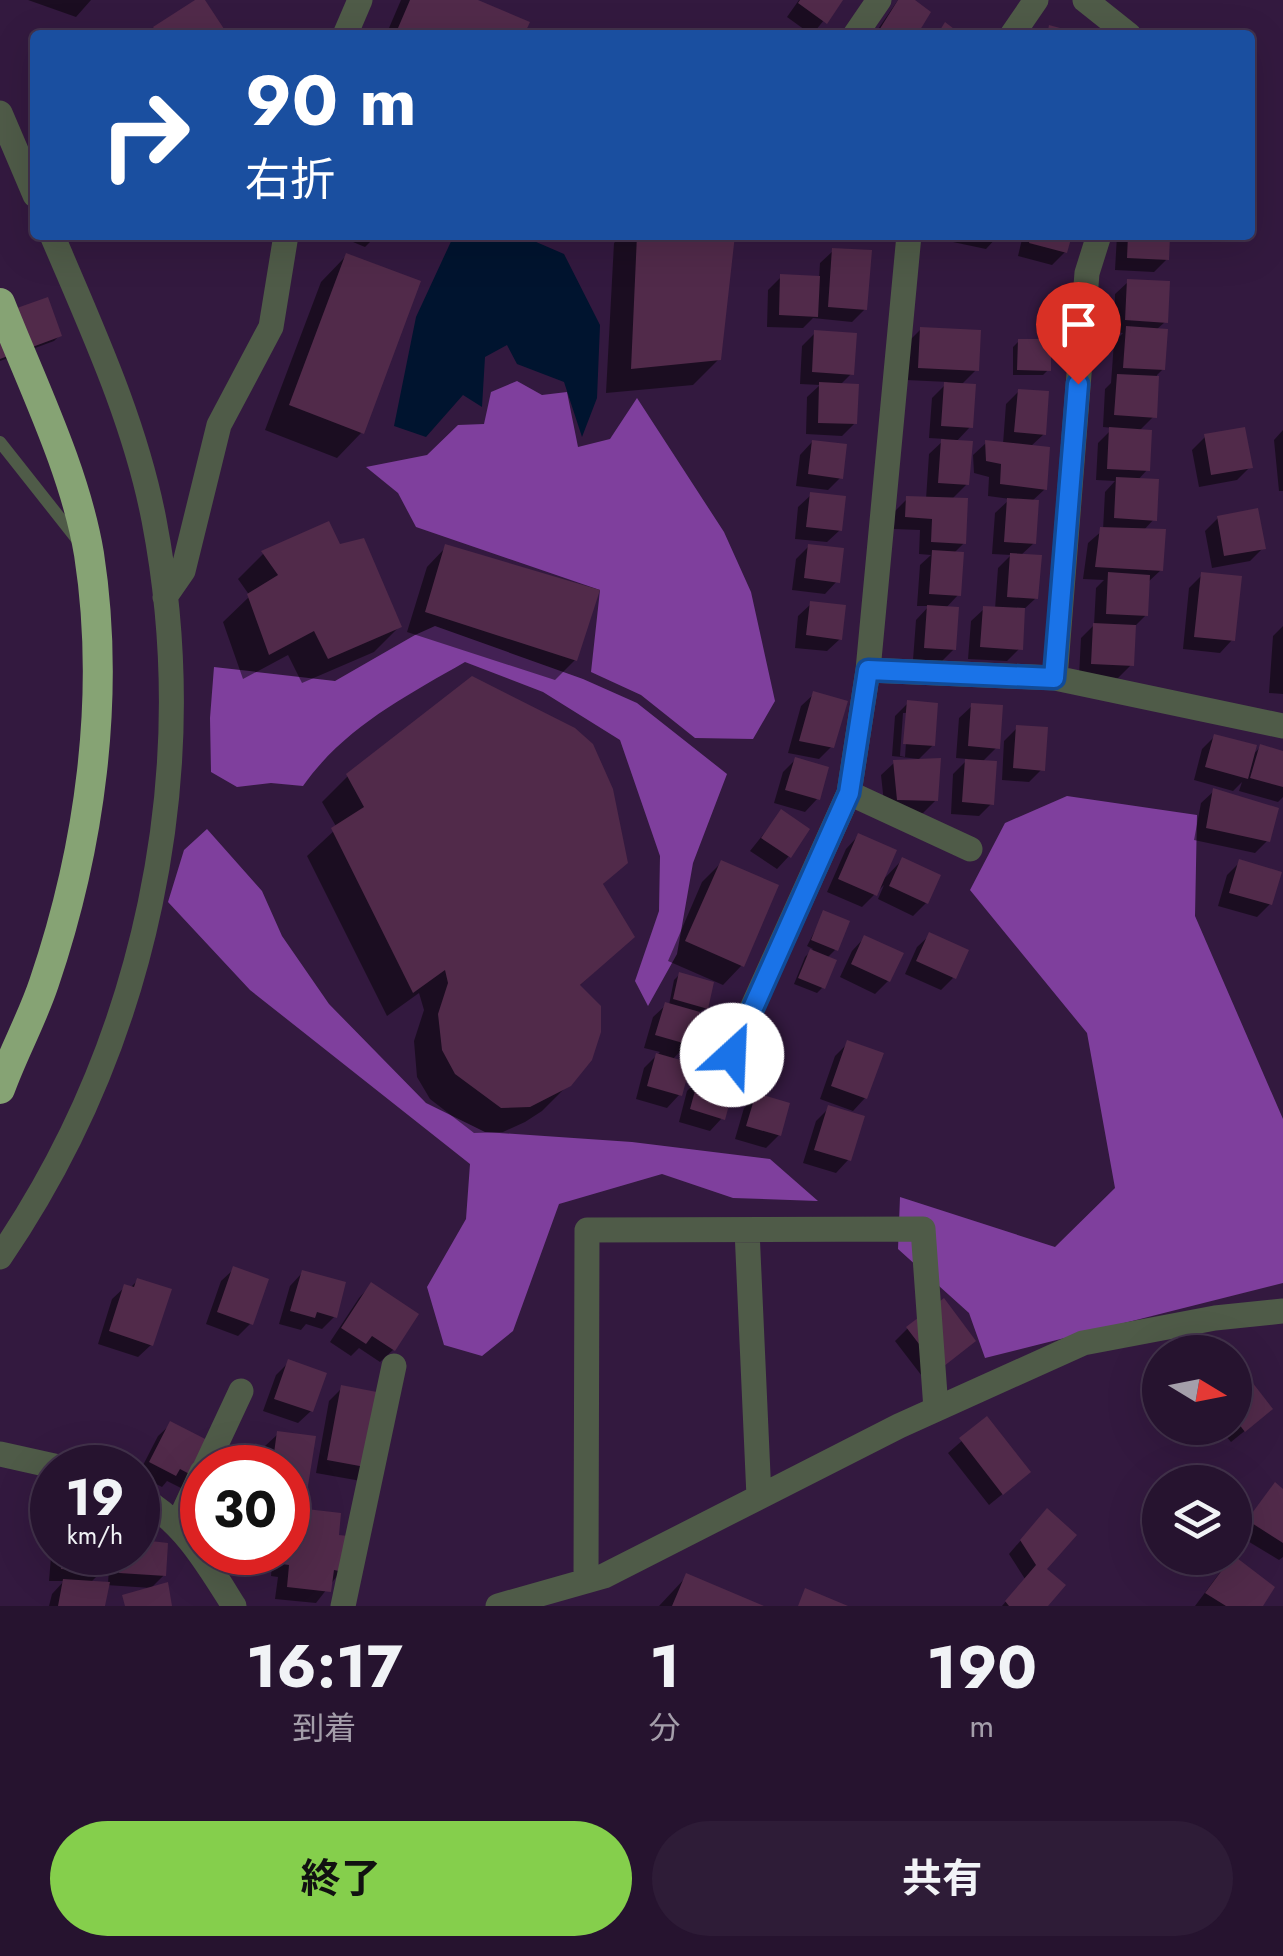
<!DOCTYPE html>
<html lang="ja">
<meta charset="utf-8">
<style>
body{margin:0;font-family:Jost,"Noto Sans JP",sans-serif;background:#2e1c37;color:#f1f3f6;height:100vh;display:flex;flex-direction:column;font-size:38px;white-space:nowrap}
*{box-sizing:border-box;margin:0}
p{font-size:32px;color:#a49eaa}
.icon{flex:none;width:55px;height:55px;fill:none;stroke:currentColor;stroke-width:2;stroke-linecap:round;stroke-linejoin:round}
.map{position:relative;height:1606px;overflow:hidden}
.drawer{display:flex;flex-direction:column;background:#26132f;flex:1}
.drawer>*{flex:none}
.hud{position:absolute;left:30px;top:30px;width:1225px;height:210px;border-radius:10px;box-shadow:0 10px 40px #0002,0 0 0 2px #42324b;background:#1a4fa0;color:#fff;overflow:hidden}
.needle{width:65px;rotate:100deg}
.buttons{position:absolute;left:1142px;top:1335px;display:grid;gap:20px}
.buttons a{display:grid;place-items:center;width:110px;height:110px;border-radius:50%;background:#26132f;box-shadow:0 10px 40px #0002,0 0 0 2px #42324b;font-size:50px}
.speed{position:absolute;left:30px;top:1445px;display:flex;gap:20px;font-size:50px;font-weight:700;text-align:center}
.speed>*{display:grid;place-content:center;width:130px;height:130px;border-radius:50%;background:#26132f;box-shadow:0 10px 40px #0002,0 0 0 2px #42324b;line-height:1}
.speed small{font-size:25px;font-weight:400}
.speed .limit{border:15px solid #d22;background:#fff;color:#111}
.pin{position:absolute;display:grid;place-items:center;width:85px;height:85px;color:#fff;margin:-102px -42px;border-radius:50% 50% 50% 0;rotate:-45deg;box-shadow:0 0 10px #0007}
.pin .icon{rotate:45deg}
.me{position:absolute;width:110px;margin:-55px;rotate:25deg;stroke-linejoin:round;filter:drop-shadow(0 0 8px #0008)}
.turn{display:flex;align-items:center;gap:35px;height:210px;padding:0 50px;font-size:45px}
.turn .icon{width:130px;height:130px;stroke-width:2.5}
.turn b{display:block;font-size:70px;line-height:85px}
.eta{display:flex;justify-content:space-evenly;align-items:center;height:170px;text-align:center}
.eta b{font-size:60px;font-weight:700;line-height:70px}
.action{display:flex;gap:20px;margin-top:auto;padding:20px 50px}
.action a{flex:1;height:115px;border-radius:60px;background:#85cf4c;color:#111;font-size:40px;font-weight:700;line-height:115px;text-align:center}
.action a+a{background:#2e1c37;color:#f1f3f6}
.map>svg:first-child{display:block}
</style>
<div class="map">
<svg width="1283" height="1606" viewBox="0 0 1283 1606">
<rect width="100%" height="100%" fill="#33193f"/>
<path fill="#7f3f9d" d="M517,381l25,14 25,-3 11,55 32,-8 27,-41 87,134 27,60 24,109 -22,38 -58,-1 -54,-43 -50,-23 9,-82 -184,-63 -18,-34 -32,-26 61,-12 31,-30 26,-1 7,-32z
M435,626l148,53 54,24 90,71 -34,89 -16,91 -29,52 -13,-25 24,-70 1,-55 -40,-116 -77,-48 -78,-30c-61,35 -121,66 -162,124l-32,-3 -34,4 -26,-15 -1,-54 4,-51 121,14 80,-46z
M1067,796l130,19 -2,101 88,203v164l-298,75 -16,-45 -71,-64 2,-52 155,50 60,-59 -28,-155 -117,-143 35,-67z
M207,829l55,62 20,45 47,68 97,99 59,29 147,10 138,17 48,42 -85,-3 -71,-24 -103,30 -46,127 -31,25 -38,-11 -17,-58 39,-68 4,-55 -220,-174 -82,-88 16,-52z"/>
<path fill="#00142f" d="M454,235h66l44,19 36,71 -3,73 -15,39 -18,-55 -47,-18 -10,-19 -22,12 -3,50 -19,-12 -37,42 -32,-11 22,-109z"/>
<path fill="#0007" fill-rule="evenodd" d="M28,0h63l-15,17z
M401,0h71l50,35h-136z
M799,0h41l-28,35 -25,-18z
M898,0h13l3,35h-40z
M336,235h41l-12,12z
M622,235h110l-13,124 -26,26 -87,8 8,-150z
M949,235h50l-13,14 -38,-8z
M1023,235h47l-5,17 -13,13 -34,-9z
M1117,235h51l-1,24 -13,13 -39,-2z
M833,251l32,58 -13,13 -39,-4 -10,10 -36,-1 1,-37 13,-13 38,2 1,-16z
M346,256l16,176 -25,26 -72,-28 56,-148z
M1128,282l37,40 -9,8 7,39 -6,6 -3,41 -15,15 8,39 -10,11 17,38 -11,12 18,39 -14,13 -1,32 -13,13 -2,37 -13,13 -39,-2 2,-38 13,-13 2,-37 8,-8 -21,-1 5,-36 15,-13 2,-38 10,-11 -19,-1 2,-37 15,-15 -10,-1 2,-38 6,-6 3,-41 9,-9 -9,-1 1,-38z
M0,317l59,19 -5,5 -54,20z
M921,329l55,41 -16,16 10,41 -15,16 12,41 -16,16 13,43 -11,11 5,41 -13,14 9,40 -13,13 -28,-2 3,-40 13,-14h-12l3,-41 11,-10 -12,-1 1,-24 -26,-1 1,-18 12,-12h19l3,-45 16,-15 -16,-1 3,-40 16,-16 -42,-2 2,-38z
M815,333l37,40 -12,12 15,38 -13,13 -36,-2 1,-37 13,-12 -20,-1 2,-38z
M1019,341l29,29 -5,5h-30v-28z
M1019,391l25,43 -14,13 15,42 -14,13 3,41 -14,13 16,42 -14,13 -2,37 -13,13 -39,-2 3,-38 13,-12h11l3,-41 13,-13 -19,-1 3,-41 15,-14 -22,-3 1,-19 -15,-4 -1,-18 13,-12 17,1 3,-40z
M1283,430v61h-4l-5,-51z
M1205,437l45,30 -13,13 -38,7 -7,-37z
M812,442l29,35 -13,13 -32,-4 4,-31z
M811,495l29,35 -13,12 -32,-3 3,-32z
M1218,518l45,30 -13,13 -38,7 -7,-37z
M809,546l28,35 -12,13 -33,-4 4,-31z
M339,547l60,80 -25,25 -72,31 -14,-28 -45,24 -20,-57 27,-26 -12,-17 25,-25z
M446,547l129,113 -20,20 -148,-48 20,-65z
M1202,575l30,65 -12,13 -37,-4 6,-61z
M811,604l29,35 -13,12 -32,-3 3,-32z
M1283,626v68l-14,-1 4,-57z
M814,694l18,52 -13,13 -31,-6 13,-47z
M908,703l25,42 -14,14 -27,-3 3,-40zM903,713h5l-3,44 -5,-1z
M972,706l25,41 -15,15 10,41 -13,13 -28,-2 2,-40 15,-15 -12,-1 3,-40z
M1017,728l25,41 -13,13 -27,-2 2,-39z
M1215,736l37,20 8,-9 23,6v44l-5,5 -39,-11 3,-9 -9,9 -39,-11 8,-31z
M796,759l21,40 -12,13 -31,-9 9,-31z
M894,763l42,37 -13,13 -38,-1 -4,-37z
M348,776l277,86 -24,24 31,51 -54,50 -9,97 -27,27 -17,11 -22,10 -29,1 -44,-34 -13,-22 -3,-36 10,-31 -5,-17 -32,23 -80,-160 30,-28 -15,-26z
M1214,791l53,50 -12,12 -61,-13 7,-37z
M781,812l8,44 -12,13 -27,-18z
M858,836l23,46 21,-22 24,43 -13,13 -35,-17 6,-14 -22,22 -35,-15 19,-43z
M1240,862l30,42 -13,13 -39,-11 9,-31z
M721,863l21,102 -19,20 -55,-24 34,-79z
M824,913l11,37 -8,8 -5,30 -5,5 -23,-9 11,-27 8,-8 -6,-3z
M930,935l23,43 -12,12 -36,-16 12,-27z
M864,938l24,43 -13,13 -35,-17 12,-26z
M680,974l26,34 -9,5 -10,31 -15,16 7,35 -12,13 -31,-9 8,-31 16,-16 -16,-4 9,-31 13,-12h3l5,-25z
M848,1043l17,55 -12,13 -33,-12 15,-43z
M700,1078l22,40 -12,13 -31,-9 8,-31z
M757,1096l22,39 -13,13 -31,-9 9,-31z
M829,1108l19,52 -12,13 -33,-10 13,-42z
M234,1269l17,54 -13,13 -32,-12 15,-43z
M302,1273l33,43 -13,13 -16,-5 -5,6 -22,-6 11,-38z
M138,1280l13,65 -13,12 -40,-13 14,-45 13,-12 5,1z
M371,1285l45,29 -23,36 -13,12 -21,-14 -8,8 -21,-14 29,-44z
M908,1328l65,13 -48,39 -30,-39z
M289,1362l22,49 -13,12 -35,-12 13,-36z
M1235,1364l22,57 -26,21 -12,-14h16z
M342,1388l38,7 -19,86 -45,-8 13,-72z
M987,1419l28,65 -26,21 -41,-52z
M171,1424l41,22 -29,43 -16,-8 -5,6 -24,-12 20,-39z
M278,1434l27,57 -13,13 -4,-1v-35h-26l3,-22z
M1275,1486l8,6v65l-4,3 -43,-26z
M299,1511l37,26 5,34 -25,32 -41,-4 3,-22 -7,-1 2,-24h15v-30z
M138,1522l1,20 25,33 -13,13 -45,-3 -4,21h-53l3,-12 12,-13h-15l2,-24 4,-5h49l-1,18 -13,13 18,1 2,-32h28z
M1035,1524l9,46 1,36h-43l23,-27 -16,-25z
M1234,1558l26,48h-65l26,-35z
M687,1576l70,30h-98z"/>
<path fill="#512a4a" d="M195,0h10l23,35h-69l-6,-8z
M410,0h68l52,22 -6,13h-129z
M800,0h43l-16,24 -29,-21z
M898,0h17l16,12 -14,23h-41z
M945,22l17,13h-25z
M1049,25l33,9v1h-35z
M637,235h98l-14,125 -90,9z
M1031,235h41l-5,18 -38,-10z
M1128,235h42l-1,25 -42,-2z
M832,248l40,2 -5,60 -39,-3z
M346,253l75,28 -57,153 -75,-29z
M780,274l40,2 -2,41 -39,-2z
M1127,279l43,2 -2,42 -43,-3z
M48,297l14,39 -62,23v-45z
M1126,326l42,3 -3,41 -42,-2z
M920,327l61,3 -2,41 -61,-3z
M814,330l43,3 -3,42 -42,-3z
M1018,339h33v32l-34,-1z
M1117,374l42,2 -2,42 -43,-3z
M819,382l40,2 -2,40 -39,-1z
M944,382l32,2 -3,44 -32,-2z
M1018,389l31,2 -3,44 -32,-3z
M1109,427l43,3 -2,41 -43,-2z
M1245,427l8,41 -42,7 -7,-41z
M941,439l32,2 -4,44 -31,-2z
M812,440l35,4 -4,35 -35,-5z
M985,440l65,7 -3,43 -47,-6 1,-20 -15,-3z
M1116,477l43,2 -2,42 -43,-3z
M810,492l36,4 -4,35 -36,-4z
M906,496l62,2 -2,46 -35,-2 1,-23 -27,-2z
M1007,498l32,2 -3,44 -32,-2z
M1258,508l8,41 -42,7 -7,-40z
M329,521l11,23 24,-6 38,89 -74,32 -14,-28 -45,24 -22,-61 31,-19 -17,-24z
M1100,527l66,2 -3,42 -68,-4z
M445,544l155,46 -23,71 -152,-49z
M808,544l36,4 -4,35 -36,-5z
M932,550l32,2 -3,44 -32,-2z
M1010,553l32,2 -4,44 -31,-2z
M1108,572l42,3 -2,41 -42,-2z
M1201,572l41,4 -7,65 -41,-4z
M810,601l36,4 -4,35 -36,-5z
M927,605l32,2 -3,43 -32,-2z
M983,606l42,2 -2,42 -43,-3z
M1093,623l43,2 -2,41 -43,-2z
M472,676l103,52 18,16 20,45 15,74 -25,21 32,53 -55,48 21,21v26l-9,28 -21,26 -41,21 -29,1 -46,-34 -13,-24 -4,-36 10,-31 -3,-13 -32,23 -82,-165 33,-21 -18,-33z
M813,691l35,10 -14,47 -35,-7z
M907,700l31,3 -3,43 -32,-2z
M971,703l32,2 -3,44 -32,-3z
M1016,725l32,2 -3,44 -32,-3z
M1214,734l43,11 -9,34 -43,-12z
M1260,744l23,7v36l-33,-9z
M795,757l34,10 -9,33 -35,-10z
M941,758l-3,43 -41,-1 -4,-40z
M965,759l32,2 -3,44 -32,-3z
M1213,788l66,20 -9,34 -64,-14z
M781,809l29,20 -19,29 -30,-20z
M858,833l39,17 -20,46 -39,-17z
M902,857l39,18 -13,29 -39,-18z
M1239,859l43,13 -10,33 -43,-12z
M721,860l58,25 -35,82 -59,-26z
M823,910l27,11 -12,30 -27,-11z
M929,932l40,18 -13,29 -40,-18z
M864,935l40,18 -14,29 -39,-18z
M810,949l27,11 -12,29 -27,-11z
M679,972l35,10 -6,27 -35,-10z
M665,1002l35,10 -10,33 -35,-10z
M847,1040l37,13 -17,46 -36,-13z
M656,1053l35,10 -9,33 -35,-10z
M699,1076l35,10 -9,34 -35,-11z
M756,1093l34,10 -9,33 -35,-10z
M828,1105l37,11 -14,45 -37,-11z
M233,1266l36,13 -16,46 -36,-13z
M302,1270l44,12 -9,36 -20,-6 -2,6 -25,-7z
M137,1278l35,11 -19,57 -44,-15 15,-47 10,3z
M371,1282l48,32 -24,37 -23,-15 -6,8 -25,-16z
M944,1298l32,43 -37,29 -33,-43z
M288,1359l39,14 -14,39 -39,-13z
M1235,1360l38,49 -28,23 -10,-13z
M341,1385l41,8 -6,76 -49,-9z
M987,1416l44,56 -28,23 -44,-57z
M170,1421l45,23 -18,34 -17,-9 -4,7 -27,-14z
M277,1431l39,5 -9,56 -19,-3v-21h-16z
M1275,1482l8,7v54l-36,-23z
M298,1508l43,5 -2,22 9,1 -4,36 -10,-2 -3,22 -44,-5 2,-22 -7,-1 1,-12h5v-24l7,1z
M1047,1508l30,27 -30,34 19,16 -18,21h-39l-4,-5 31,-36 -16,-25z
M138,1525h2l2,15 26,3 -2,33 -47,-3 2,-21h17z
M62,1552h45l-1,19 -45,-2z
M1231,1558h6l38,29 -12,19h-37l-21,-13z
M686,1573l78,33h-92z
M63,1579l47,3 -5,24h-47z
M168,1582l4,24h-47l-3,-11z
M805,1588l43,18h-50z"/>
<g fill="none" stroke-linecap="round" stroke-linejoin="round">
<path stroke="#4f5b48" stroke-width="12" d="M0,442l79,100"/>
<path stroke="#4f5b48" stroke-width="25" d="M1085,0l44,35
M345,35l15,-35
M855,35l24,-35
M1012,35l24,-35
M0,113l35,82
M909,235l-41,435 187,8 228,48
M165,597l18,-26 36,-146 52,-98 15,-92
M1055,678l32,-405 12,-38
M849,793l121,56
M731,1055l118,-262 19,-123
M747,1230l12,267
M0,1257c146,-214 203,-482 154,-737 -19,-99 -63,-193 -102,-285
M0,1454l63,14
M205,1468l36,-77
M138,1496c45,25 69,67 96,110
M178,1524l24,-52
M586,1581l1,-351 336,-1 13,180
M343,1606l51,-240
M498,1606l106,-30 295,-150 184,-83 132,-25 68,-7"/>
<path stroke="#86a374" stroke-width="30" d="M0,303c31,79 75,167 89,251 22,142 1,294 -45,429 -12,36 -31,70 -44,106"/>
</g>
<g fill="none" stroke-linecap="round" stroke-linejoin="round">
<g stroke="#114b97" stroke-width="25">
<path id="route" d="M732,1055l117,-262 19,-123 186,8 24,-294"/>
</g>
<use href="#route" stroke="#1a73e8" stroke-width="18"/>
</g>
</svg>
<div class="buttons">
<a><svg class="needle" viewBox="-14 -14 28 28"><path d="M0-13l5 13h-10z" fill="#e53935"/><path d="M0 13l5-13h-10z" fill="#a49eaa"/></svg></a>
<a><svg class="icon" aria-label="layers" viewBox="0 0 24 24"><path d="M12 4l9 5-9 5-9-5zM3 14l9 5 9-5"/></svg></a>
</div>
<div class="speed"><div>19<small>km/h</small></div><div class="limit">30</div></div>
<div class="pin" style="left:1078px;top:384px;background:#d93025"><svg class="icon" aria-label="arrive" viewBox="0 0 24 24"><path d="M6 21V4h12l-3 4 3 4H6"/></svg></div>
<svg class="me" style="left:732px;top:1055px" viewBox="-20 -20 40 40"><circle r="19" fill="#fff"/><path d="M0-13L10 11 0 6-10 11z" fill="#1a73e8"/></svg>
<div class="hud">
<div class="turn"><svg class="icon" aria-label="right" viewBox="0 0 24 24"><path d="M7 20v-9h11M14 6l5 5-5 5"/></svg><div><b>90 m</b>右折</div></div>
</div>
</div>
<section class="drawer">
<div class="eta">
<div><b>16:17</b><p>到着</p></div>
<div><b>1</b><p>分</p></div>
<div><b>190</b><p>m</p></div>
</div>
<div class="action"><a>終了</a><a>共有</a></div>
</section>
